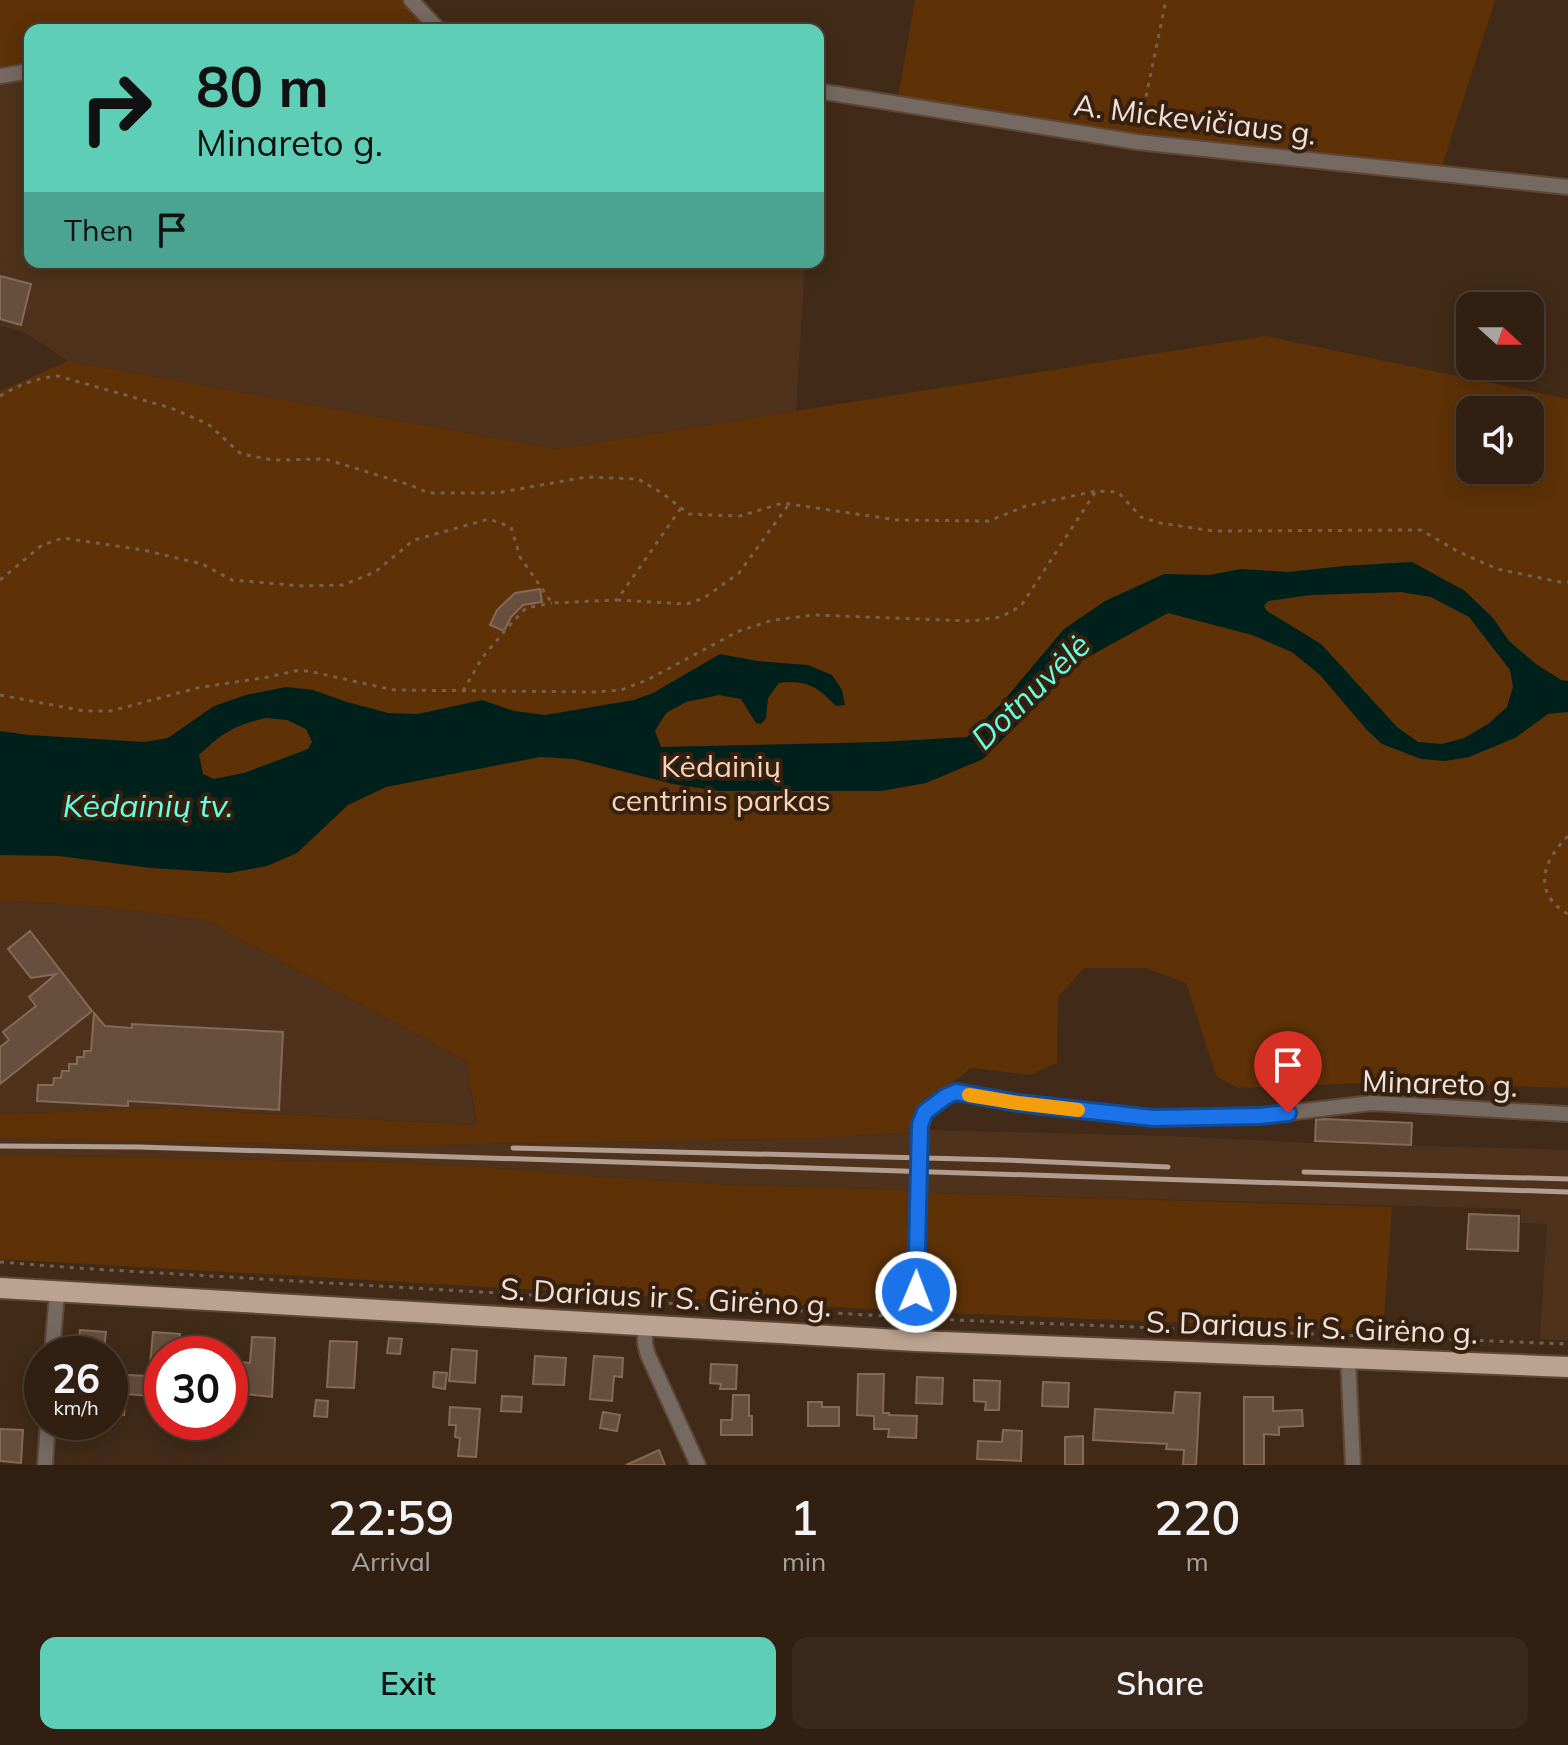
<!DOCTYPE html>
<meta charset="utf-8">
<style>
body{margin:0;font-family:Mulish,sans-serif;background:#39281b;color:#f1f3f6;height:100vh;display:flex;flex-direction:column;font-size:30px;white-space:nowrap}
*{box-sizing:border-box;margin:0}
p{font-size:26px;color:#a8a39f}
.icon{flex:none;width:44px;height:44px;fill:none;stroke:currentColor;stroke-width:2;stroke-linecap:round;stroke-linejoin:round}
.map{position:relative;height:1465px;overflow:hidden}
.drawer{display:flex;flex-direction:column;background:#312012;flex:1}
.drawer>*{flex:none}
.banner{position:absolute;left:24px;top:24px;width:800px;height:244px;border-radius:16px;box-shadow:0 4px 20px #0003,0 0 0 2px #4c3e32;background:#5eceb7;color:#111;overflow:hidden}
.needle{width:52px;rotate:111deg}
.buttons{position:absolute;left:1456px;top:292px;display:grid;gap:16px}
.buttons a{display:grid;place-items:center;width:88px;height:88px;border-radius:16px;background:#312012;box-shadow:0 4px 20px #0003,0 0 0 2px #4c3e32;font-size:40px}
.speed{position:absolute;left:24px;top:1336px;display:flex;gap:16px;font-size:40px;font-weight:700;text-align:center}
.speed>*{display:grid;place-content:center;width:104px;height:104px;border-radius:50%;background:#312012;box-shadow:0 4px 20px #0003,0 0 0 2px #4c3e32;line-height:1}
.speed small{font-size:20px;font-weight:400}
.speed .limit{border:12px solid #d22;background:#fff;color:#111}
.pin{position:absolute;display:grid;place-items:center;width:68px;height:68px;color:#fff;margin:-82px -34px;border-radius:50% 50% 50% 0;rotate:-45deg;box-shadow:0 0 8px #0007}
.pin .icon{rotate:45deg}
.me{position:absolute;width:88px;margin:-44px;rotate:1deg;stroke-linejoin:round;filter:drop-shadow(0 0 6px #0008)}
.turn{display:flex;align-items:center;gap:28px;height:168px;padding:0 40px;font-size:36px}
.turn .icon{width:104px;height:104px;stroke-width:2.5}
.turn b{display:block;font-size:56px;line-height:68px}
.then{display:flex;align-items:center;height:76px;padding:0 40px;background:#0003;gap:16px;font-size:30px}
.eta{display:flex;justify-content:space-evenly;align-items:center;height:136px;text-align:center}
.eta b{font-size:48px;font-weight:600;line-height:56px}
.action{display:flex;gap:16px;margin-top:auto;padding:16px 40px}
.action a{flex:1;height:92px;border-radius:16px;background:#5eceb7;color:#111;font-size:32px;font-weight:600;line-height:92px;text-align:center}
.action a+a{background:#39281b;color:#f1f3f6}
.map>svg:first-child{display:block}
</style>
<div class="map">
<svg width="1568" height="1465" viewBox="0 0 1568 1465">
<rect width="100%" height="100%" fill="#412a18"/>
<path fill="#4f321b" d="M30,79v183h775l-9,149 -239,38 -489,-88 -44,-29 -24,-6v-241z
M0,900l104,7 101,13 261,141 10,64 -311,-17 -165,6z
M928,1130l242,6 143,7 255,7v191l-28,-2 7,-115 -26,-1v-14l-594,-16z
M912,1132v58l-180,-5 -130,-8 -119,-10 -111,-5 -372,-7v-17l364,8 458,-8z"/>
<path fill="#5e3107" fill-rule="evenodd" d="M0,0h401l18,21 -7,9h-382v33l-30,5z
M915,0h580l-55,173 -543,-70z
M1265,336l303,63v689l-179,-6 -151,6 -22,-12 -30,-93 -40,-15h-62l-26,29 -1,66 -27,12 -59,-7 -24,19 -30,19 -5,26 -90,6 -458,8 -364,-8v-24l165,-6 310,17 1,-6 -10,-58 -261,-141 -101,-13 -104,-7v-509l68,-30 489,88zM1470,410h60v60h-60z
M0,1155l372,7 111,5 119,10 130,8 180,5 -6,121 -906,-52z
M927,1193l465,14 -9,124 -458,-19z"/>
<path fill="#00211b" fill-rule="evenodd" d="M1412,562l53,29 28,27 16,23 27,23 25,16 7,1v31l-20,2 -33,24 -46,19 -24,4 -24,-2 -39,-15 -15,-14 -47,-55 -28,-23 -40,-17 -84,-22 -98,54 -24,29 -63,63 -57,24 -45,8h-162l-46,-7 -99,-25 -34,-2 -154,30 -38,18 -51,48 -30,13 -38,7 -78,-5 -92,-12 -59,-1v-124l29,4 116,7 23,-4 46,-32 32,-11 40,-8 27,3 34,12 41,11 30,1 64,-14 32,11 31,4 89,-15 19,-7 67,-39 37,7 51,4 24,10 10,15 3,15 -9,1c-18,-19 -30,-27 -57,-23l-11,15 -2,20 -5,6 -5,-1 -15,-24 -22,-4 -33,7 -20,11 -11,18 6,16 219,-5 87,-5 33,-32 64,-76 41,-28 59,-27 45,1 32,-6 47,3 56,-6zM1401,592l30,5 38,20 41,53 3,17 -6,20 -19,17 -24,14 -22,6 -24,-2 -21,-15 -76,-83 -54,-33 -3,-5 4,-5 43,-6zM266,718l21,2 19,9 6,13 -4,7 -64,24 -30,6 -11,-5 -4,-19c23,-22 35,-30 67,-37z"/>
<path fill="#684e3c" stroke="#856a57" stroke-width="2" d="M0,276l31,8 -10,41 -21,-6z
M540,589l2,13 -19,3 -12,12 -7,14 -14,-6 7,-15 18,-17z
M30,931l62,80 -92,73v-37l9,-7 -6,-8 33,-26 -7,-9 27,-23 -25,4 -23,-29z
M94,1013l11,13 27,2v-4l151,8 -4,78 -151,-9v5l-91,-5 1,-16h15l1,-7h7l1,-7h7v-7h8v-7h7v-6h7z
M1324,1119l88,4 -1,22 -96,-4 1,-21z
M1469,1214l50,2 -1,35 -51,-2z
M80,1330l26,2 -2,20 -26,-3z
M153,1332l27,2 -2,20 -16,-2v45l-36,-3 -2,21 -13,-2 3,-26h-4v-13l39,2z
M252,1337l23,1 -3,59 -26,-3 1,-16 -16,-1 1,-16 18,2z
M389,1338l13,1 -2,15 -13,-1z
M330,1341l27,1 -3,46 -27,-1z
M452,1349l25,2 -2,32 -26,-2z
M535,1356l31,2 -2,27 -31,-1z
M594,1356l29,2 -1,19 -8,-1 -2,25 -22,-2z
M711,1364l26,1 -1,24h-16l1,-5 -11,-1z
M434,1372l13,1 -2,16 -12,-2z
M858,1374h26l-1,39h6v2l28,1 -1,22 -28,-1 1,-8h-15v-13l-17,-1z
M917,1377l26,1 -1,26 -26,-1z
M974,1380l26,1 -1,29h-14l1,-8 -12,-1z
M1043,1382l26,1 -1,24 -26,-1z
M1175,1392l25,1 -4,72h-13l1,-15 -18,-1 1,-5 -74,-4 2,-31 78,4z
M733,1395h16v21h3v19h-31v-15h11z
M502,1396l20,1 -1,15 -20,-1z
M1244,1397h29v14l29,-1 1,16 -24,1v8l-15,-1v31h-20z
M316,1400l12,1 -1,16 -13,-1z
M808,1402h14v5h17v19h-31z
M450,1407l30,2 -4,48 -18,-1 2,-18 -5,-1 1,-12h-7z
M603,1412l17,3 -3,16 -17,-3z
M0,1429l23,1 -2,33 -21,-2z
M1003,1430l19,1 -1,30 -44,-2 1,-18 24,1z
M1083,1436v29h-18v-28z
M659,1450l6,15h-39z"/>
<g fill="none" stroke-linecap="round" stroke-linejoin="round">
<g stroke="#5d4737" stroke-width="18">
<path id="minor" d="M411,0l28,30
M0,76l30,-5
M818,91l319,51 431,45
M645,1325v19l3,11 50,110
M916,1341l4,-216 5,-13 20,-15 11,-5 62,11 135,15 107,-2 112,-13 196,11
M52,1354l5,-61
M1348,1358l5,107
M45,1465l3,-43"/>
</g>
<g stroke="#5d4737" stroke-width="24">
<path id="primary" d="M0,1288l916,53 652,26"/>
</g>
<path stroke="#766151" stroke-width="3" stroke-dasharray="4 6" stroke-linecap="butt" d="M1140,126l26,-126
M0,396c19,-11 36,-18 58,-20l113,32 37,16 33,30 32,6 52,-1 85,26 19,8h67l90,-16 52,2 24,14 27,21 51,2 43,-13 114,17 92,1 37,-15 70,-15 22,1 23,25 19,6 53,8 208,-1 36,21 40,18 63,13h8
M0,580l42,-35 21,-7 80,12 59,14 30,16 70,6 41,-1 32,-13 39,-32 75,-21 22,8 9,30 32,46 65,-3 64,-92
M617,600l70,4 17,-6 35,-25 50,-69
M463,691l19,-33 26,-31 18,-19 26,-5
M0,695l84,16h27l86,-23 71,-11 27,-6h13l86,19 201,2 26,-2 26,-10 92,-49 34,-11 41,-5 157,6 30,-4 20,-11 75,-115
M1568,836c-26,26 -36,57 0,78
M0,1262l76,6 826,49
M930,1319l638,25"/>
<use href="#minor" stroke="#756961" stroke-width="14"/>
<use href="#primary" stroke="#bba291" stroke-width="20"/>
<path stroke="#b19e91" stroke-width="5" d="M0,1146l139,1 1429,45
M513,1148l491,12 164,7
M1304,1172l264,7"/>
</g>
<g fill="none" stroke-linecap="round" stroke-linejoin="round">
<g stroke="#114b97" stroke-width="20">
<path id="route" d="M916,1292l4,-167 5,-13 20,-15 11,-5 62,11 135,15 107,-2 28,-3"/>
</g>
<use href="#route" stroke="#1a73e8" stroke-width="14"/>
<path stroke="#f59e0b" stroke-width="14" d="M969,1095l49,8 60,7"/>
</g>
<g text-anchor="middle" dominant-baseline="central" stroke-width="8" stroke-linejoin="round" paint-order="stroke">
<g font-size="30" fill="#f1e1d7" stroke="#36200f">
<text transform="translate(1195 119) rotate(7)">A. Mickevičiaus g.</text>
<text transform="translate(1440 1083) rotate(2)">Minareto g.</text>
<text transform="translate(666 1297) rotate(3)">S. Dariaus ir S. Girėno g.</text>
<text transform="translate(1312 1327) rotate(2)">S. Dariaus ir S. Girėno g.</text>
</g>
<g font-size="30" fill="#f9d3b9" stroke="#36200f">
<text x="721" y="766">Kėdainių<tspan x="721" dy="34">centrinis parkas</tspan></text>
</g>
<g font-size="32" font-style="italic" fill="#66ffe1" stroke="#36200f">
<text transform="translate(1030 691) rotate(-44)">Dotnuvėlė</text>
<text x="148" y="805">Kėdainių tv.</text>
</g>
</g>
</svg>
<div class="buttons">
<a><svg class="needle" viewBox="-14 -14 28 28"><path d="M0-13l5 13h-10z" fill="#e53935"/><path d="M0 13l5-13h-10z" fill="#a8a39f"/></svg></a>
<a><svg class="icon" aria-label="sound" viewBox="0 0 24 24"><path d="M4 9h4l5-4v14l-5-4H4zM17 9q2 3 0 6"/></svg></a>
</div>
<div class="speed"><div>26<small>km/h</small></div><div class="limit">30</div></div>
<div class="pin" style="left:1288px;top:1113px;background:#d93025"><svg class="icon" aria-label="arrive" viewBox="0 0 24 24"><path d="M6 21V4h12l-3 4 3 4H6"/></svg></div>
<svg class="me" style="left:916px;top:1292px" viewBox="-20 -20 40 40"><circle r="17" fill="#1a73e8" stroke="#fff" stroke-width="3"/><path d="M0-11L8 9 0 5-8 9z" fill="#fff"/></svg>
<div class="banner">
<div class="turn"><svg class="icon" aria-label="right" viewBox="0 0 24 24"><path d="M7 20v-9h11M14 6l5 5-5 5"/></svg><div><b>80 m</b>Minareto g.</div></div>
<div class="then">Then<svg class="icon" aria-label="arrive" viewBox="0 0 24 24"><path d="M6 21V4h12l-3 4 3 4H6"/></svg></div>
</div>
</div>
<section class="drawer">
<div class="eta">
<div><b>22:59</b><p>Arrival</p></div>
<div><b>1</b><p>min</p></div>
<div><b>220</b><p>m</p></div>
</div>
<div class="action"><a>Exit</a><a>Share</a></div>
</section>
